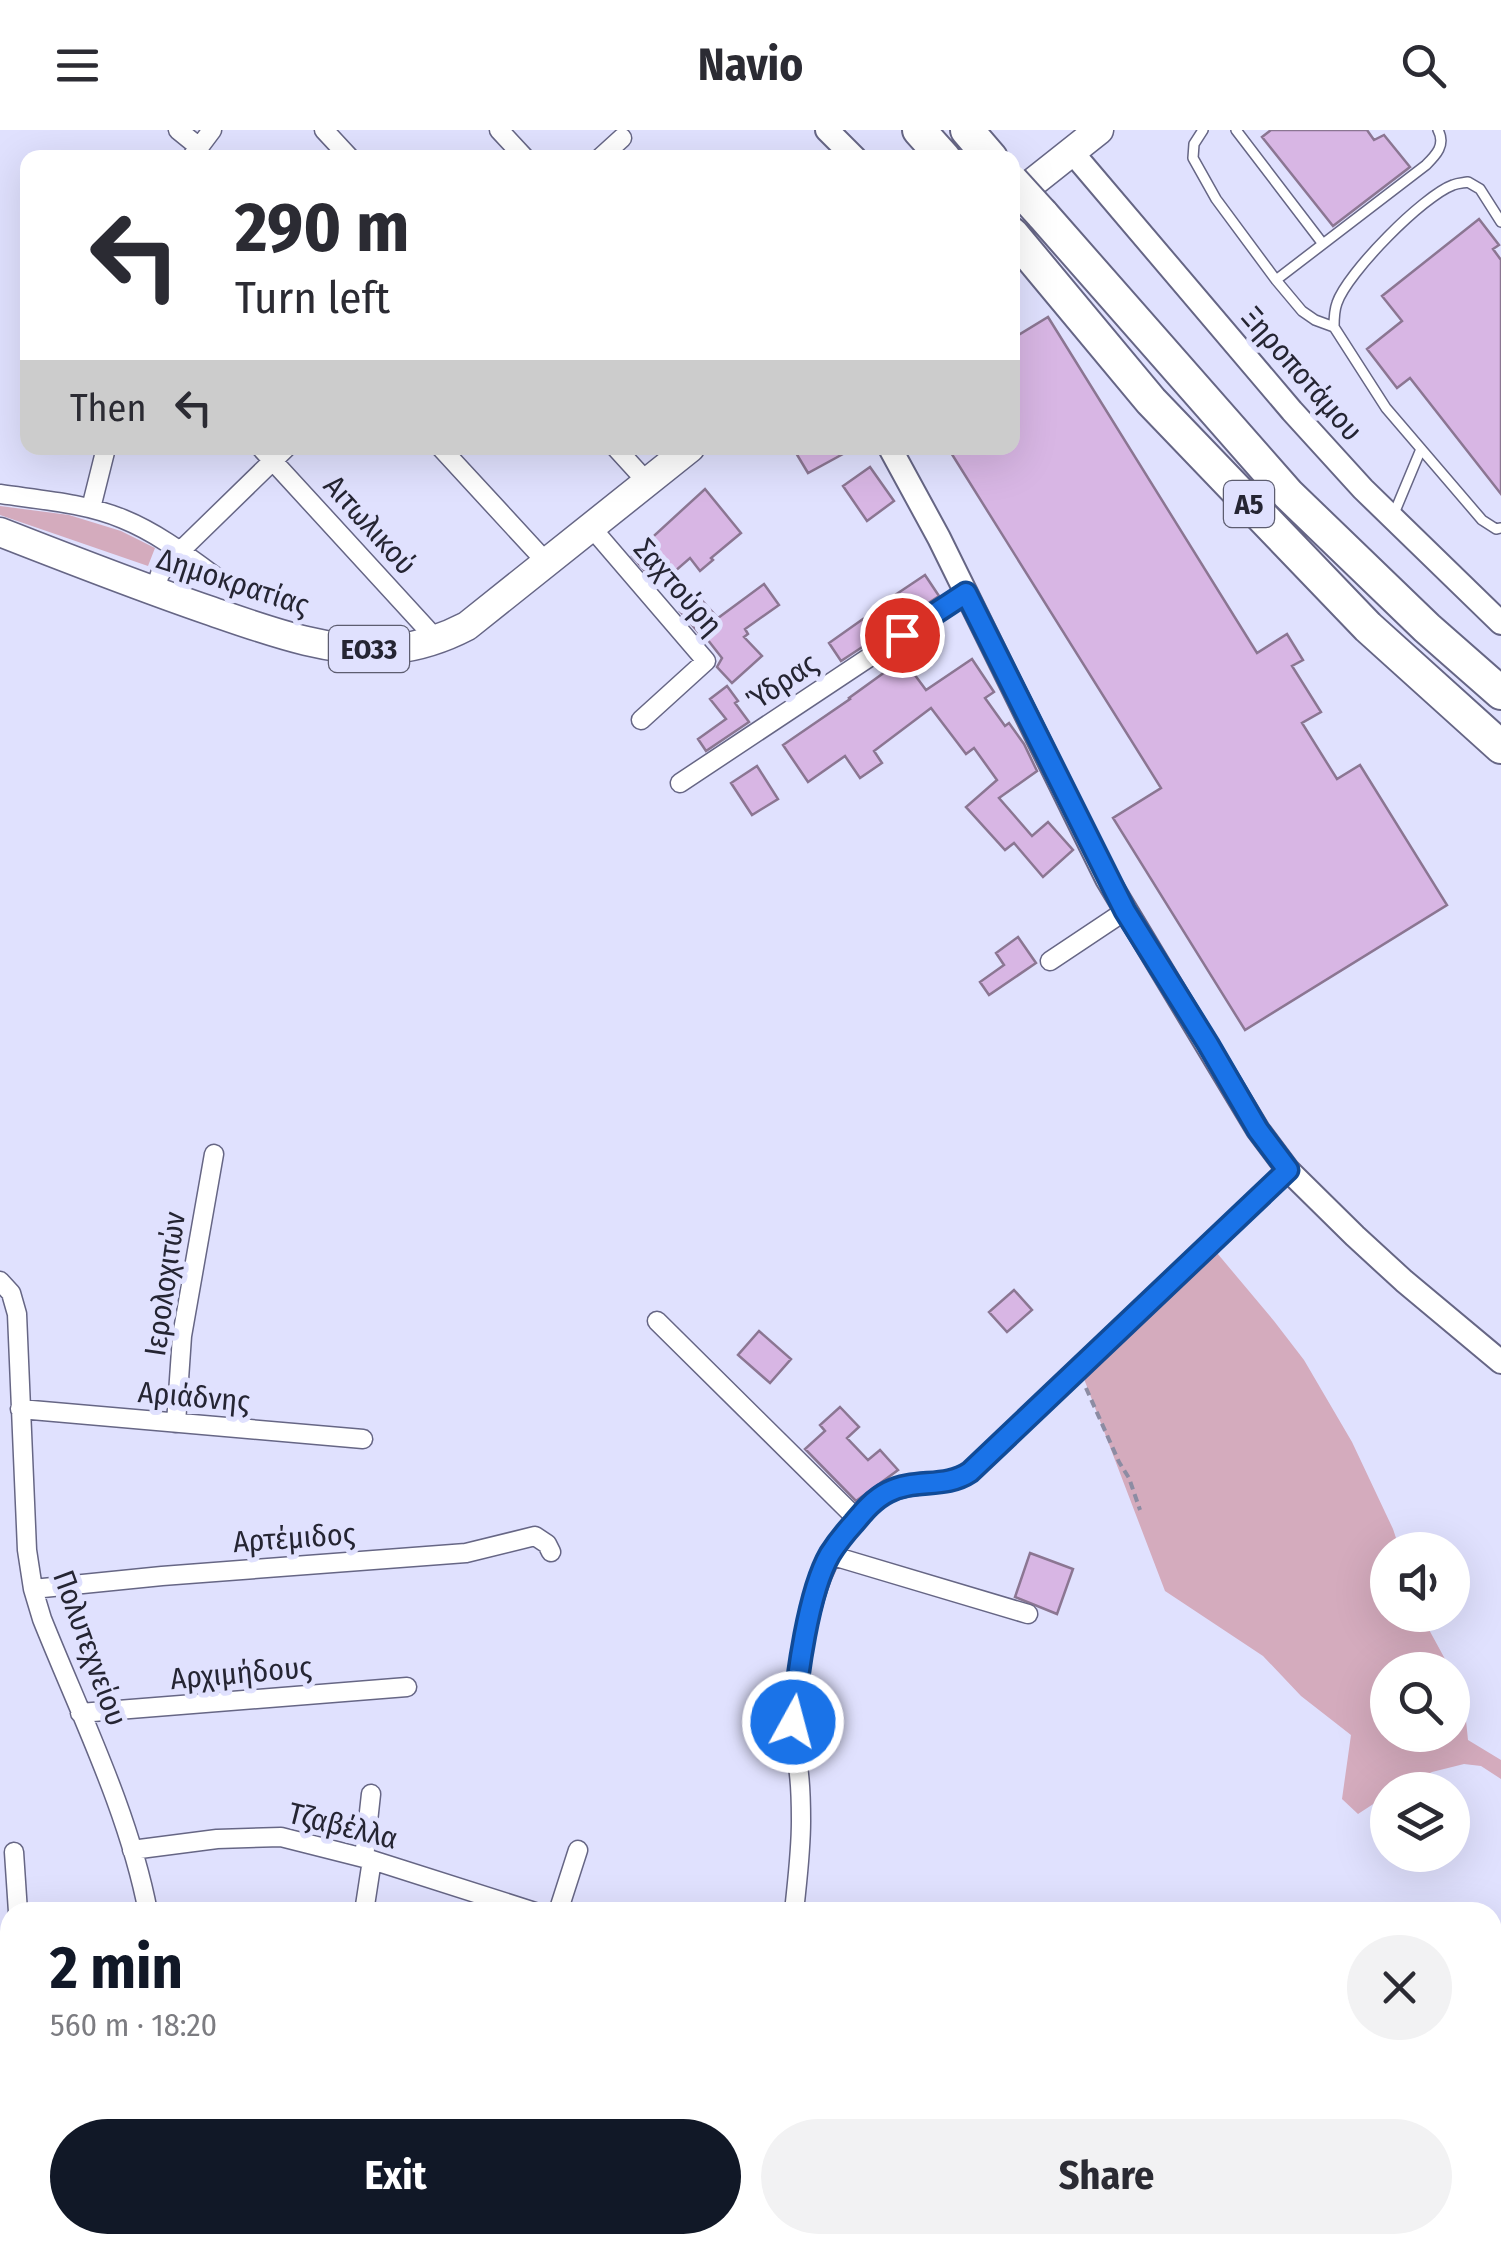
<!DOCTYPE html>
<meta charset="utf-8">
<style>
body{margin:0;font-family:"Fira Sans Condensed",sans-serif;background:#f2f2f3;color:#2b2b33;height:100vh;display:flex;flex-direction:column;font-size:38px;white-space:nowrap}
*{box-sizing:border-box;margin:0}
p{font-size:32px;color:#7c7c81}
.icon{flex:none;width:55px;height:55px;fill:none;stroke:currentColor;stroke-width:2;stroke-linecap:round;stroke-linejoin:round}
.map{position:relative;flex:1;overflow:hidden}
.details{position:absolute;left:0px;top:1772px;width:1502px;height:352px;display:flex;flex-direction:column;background:#fff;border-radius:30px 30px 0 0;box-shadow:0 10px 40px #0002}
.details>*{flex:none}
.guide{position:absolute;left:20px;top:20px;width:1000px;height:305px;border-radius:20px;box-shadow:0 10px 40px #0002;background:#fff;color:#2b2b33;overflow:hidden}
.buttons{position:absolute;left:1370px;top:1402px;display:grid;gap:20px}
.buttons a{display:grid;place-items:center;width:100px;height:100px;border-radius:50%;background:#fff;box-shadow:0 10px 40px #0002;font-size:50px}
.pin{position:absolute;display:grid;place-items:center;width:85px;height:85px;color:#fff;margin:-42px;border:5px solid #fff;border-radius:50%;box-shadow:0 2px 10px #0007}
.me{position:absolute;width:110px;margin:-55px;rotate:7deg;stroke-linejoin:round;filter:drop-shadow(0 0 8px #0008)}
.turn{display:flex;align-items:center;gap:35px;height:210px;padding:0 50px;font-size:45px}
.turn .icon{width:130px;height:130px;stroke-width:2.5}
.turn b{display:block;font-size:70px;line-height:85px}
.then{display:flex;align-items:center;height:95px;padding:0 50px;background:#0003;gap:20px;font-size:38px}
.round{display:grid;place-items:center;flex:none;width:105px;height:105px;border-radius:52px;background:#f2f2f3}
.headline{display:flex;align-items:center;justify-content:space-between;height:170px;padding:0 50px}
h1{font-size:60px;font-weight:700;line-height:75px;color:#111827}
.cta{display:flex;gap:20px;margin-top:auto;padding:20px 50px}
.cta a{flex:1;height:115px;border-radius:60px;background:#111827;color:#fff;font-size:40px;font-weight:700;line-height:115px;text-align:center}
.cta a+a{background:#f2f2f3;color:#2b2b33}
header{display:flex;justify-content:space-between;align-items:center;height:130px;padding:0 50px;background:#fff;font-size:45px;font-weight:700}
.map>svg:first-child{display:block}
</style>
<header><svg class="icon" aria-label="menu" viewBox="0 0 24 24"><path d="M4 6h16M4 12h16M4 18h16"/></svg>Navio<svg class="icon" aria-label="search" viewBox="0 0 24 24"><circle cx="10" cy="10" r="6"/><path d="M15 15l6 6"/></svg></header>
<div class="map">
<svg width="1501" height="2124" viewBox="0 0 1501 2124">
<rect width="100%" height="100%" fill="#e0e1fe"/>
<path fill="#d4abbd" d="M0,376l69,9 52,16 34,17 -7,18 -148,-51z
M1212,1117l62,74 30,39 48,82 41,87 7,21h-12v65h33l30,55h-63v65h64l1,-63 10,19 5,49 33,20v19l-20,-13 -17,-2 -32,8 -36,18h-8l-1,5 -29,19 -16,-15 9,-64 -50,-39 -38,-40 -98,-65 -84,-220z"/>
<path fill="#d8b6e4" stroke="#8b7692" stroke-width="2.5" d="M1271,0h96l7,10 10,-5 26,32 -77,59 -71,-89z
M1479,89l20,26 -6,4 8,11v234l-91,-116 -13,10 -30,-39 35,-28 -20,-25z
M1048,187l209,336 30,-19 16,26 -11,6 29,46 -19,11 35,56 23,-14 87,140 -202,125 -132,-212 48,-30 -213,-340h64v-109z
M793,318h61l-46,25z
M870,337l24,34 -27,20 -24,-35z
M705,359l36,44 -30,25 2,2 -13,11 -10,-13 -32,28 -26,-30z
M925,445l14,21 -39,26 -14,-21z
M764,454l15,21 -34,24 3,5 -4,3 18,19 -30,27 -15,-16 5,-9 -22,-28 -2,2 -18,-21 17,-16 21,23z
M863,489l13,19 -35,23 -12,-18z
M903,529l23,31 46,-31 22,33 -9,6 20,28 4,-3 15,21 13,27 -38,27 33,38 16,-14 25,28 -30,27 -29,-34 -9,7 -39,-43 31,-27 -23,-32 -8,6 -35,-46 -57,43 8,12 -22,15 -15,-22 -37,26 -25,-37 67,-46 -1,-1z
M727,556l11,15 -3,2 14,19 -43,29 -8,-12 28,-20 -16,-20z
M757,636l21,33 -26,16 -21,-32z
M1018,807l18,26 -47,32 -9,-13 24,-17 -8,-12z
M1014,1160l18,20 -25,22 -18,-20z
M759,1201l32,28 -21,24 -32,-28z
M840,1277l19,20 -12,11 21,22 12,-10 18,20 -42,31 -51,-52 20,-18 -5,-6z
M1030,1423l43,16 -16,45 -42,-17z"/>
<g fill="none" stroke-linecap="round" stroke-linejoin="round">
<g stroke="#666685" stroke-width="12">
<path id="service" d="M1203,0l-9,14 -1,14 23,41 60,81 26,31 13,9 19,7
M1236,0l87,114
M1501,92l-21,-33 -12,-7c-5,1 -10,1 -15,3 -30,11 -106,88 -116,118 -3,8 -3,16 -3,24l52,81 96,112 14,9 5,-1
M1276,150l150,-115c10,-10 20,-20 12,-35
M1393,386l28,-67"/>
</g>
<g stroke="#666685" stroke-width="21">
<path id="minor" d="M178,0l21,17
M324,0l26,28
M499,0l26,28
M191,28l21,-28
M600,28l22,-20
M261,318l176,192
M441,318l106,115
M616,318l31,34
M0,364c41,6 85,9 123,25 37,15 68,40 100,63
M91,378l15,-60
M591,397l115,134 -65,59
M154,462l6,-18 9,-12 117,-114
M680,653l286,-190
M1050,831l75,-50
M0,1151l11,12 6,21 10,236 6,39 9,30c38,95 87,193 106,293
M657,1191l200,198
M20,1279l343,30
M176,1293l6,-87 32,-182
M830,1425l198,59
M33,1459l129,-13 304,-23 69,-17 12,8 4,8
M80,1583l327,-26
M132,1720l85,-11 64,-2 91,23 163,52
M14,1722l4,60
M364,1728l7,-64
M364,1782l8,-52
M558,1782l20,-62
M794,1782c3,-30 7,-60 7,-91 0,-18 0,-36 -3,-54 -1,-12 -5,-25 -5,-37 -1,-23 5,-46 8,-69 10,-59 24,-116 70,-157 34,-29 73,-10 106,-38l311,-296
M1492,1990l9,-3
M637,2124l6,-9
M1042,2124l7,-9
M1368,2124l7,-9"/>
</g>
<g stroke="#666685" stroke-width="26">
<path id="tertiary" d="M827,0l28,28
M1072,22l220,259 71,78 138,134
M890,318l49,90 168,341 151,251 30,40 67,66 49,45 97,81
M0,1932l10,-1
M190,2115v9"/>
</g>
<g stroke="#666685" stroke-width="31">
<path id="primary" d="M1012,69l87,-69
M0,402c69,27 138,54 208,78 58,20 124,45 186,39 27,-3 50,-11 73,-23l223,-178"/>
</g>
<g stroke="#666685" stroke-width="36">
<path id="motorway" d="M919,0l25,28
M967,0l24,28
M1042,84l246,280 139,134 74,65
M1012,104l139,167 217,226 133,120"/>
</g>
<path stroke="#8c8ca3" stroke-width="4" stroke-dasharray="8 5" stroke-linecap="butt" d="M1086,1258l33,74 10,16 11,32"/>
<use href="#service" stroke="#fff" stroke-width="9"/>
<use href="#minor" stroke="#fff" stroke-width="18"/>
<use href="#tertiary" stroke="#fff" stroke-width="22"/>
<use href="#primary" stroke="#fff" stroke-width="28"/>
<use href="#motorway" stroke="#fff" stroke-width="32"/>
<g stroke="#666685" stroke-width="36" stroke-linecap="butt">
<path id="motorway-bridge" d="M1012,51l30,33"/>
</g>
<use href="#motorway-bridge" stroke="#fff" stroke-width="32"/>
</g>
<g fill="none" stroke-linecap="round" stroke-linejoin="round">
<g stroke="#114b97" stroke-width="25">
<path id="route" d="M793,1592c4,-45 15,-130 37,-168 7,-11 15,-21 24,-31 10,-12 20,-24 34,-31 27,-14 57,-3 82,-20l318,-302 -30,-40 -50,-86 -83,-133 -159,-318 -64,42"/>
</g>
<use href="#route" stroke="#1a73e8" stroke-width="18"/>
</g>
<g text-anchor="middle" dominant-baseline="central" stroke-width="10" stroke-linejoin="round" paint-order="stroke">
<g fill="#e0e1fe" stroke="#5d5d70" stroke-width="2.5">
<rect x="1224" y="351" width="50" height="46" rx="8"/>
<rect x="329" y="496" width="80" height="46" rx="8"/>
</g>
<g font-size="28" font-weight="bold" fill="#252533">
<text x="1249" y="374">Α5</text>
<text x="369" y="519">ΕΟ33</text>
</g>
<g font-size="30" fill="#252533" stroke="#e0e1fe">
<text transform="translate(1302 244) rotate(49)">Ξηροποτάμου</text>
<text transform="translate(370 395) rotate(48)">Αιτωλικού</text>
<text transform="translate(233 452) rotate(18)">Δημοκρατίας</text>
<text transform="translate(678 457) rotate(49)">Σαχτούρη</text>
<text transform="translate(782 552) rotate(-34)">Ύδρας</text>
<text transform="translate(165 1154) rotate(-82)">Ιερολοχιτών</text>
<text transform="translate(194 1267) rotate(5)">Αριάδνης</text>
<text transform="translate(294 1408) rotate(-4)">Αρτέμιδος</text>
<text transform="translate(90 1518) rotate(70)">Πολυτεχνείου</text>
<text transform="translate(241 1543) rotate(-5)">Αρχιμήδους</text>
<text transform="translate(343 1696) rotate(14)">Τζαβέλλα</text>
</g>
</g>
</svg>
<div class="buttons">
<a><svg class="icon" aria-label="sound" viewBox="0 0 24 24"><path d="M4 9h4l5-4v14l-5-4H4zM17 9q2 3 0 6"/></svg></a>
<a><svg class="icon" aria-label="search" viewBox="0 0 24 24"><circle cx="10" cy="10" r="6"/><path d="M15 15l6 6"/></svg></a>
<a><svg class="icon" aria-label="layers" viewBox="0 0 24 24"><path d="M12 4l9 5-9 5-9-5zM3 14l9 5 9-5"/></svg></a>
</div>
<div class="pin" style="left:902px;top:505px;background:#d93025"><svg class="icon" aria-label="arrive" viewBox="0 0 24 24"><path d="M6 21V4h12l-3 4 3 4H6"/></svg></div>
<svg class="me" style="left:793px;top:1592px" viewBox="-20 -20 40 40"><circle r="17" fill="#1a73e8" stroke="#fff" stroke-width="3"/><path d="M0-11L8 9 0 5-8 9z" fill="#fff"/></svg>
<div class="guide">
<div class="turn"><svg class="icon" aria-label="left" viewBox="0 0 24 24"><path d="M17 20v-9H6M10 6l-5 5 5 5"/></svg><div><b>290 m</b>Turn left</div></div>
<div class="then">Then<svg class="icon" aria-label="left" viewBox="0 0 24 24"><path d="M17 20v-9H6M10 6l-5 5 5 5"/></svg></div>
</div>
<section class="details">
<div class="headline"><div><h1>2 min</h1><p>560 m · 18:20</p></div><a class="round"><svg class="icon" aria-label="close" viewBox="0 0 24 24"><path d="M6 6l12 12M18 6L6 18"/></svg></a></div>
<div class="cta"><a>Exit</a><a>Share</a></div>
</section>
</div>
